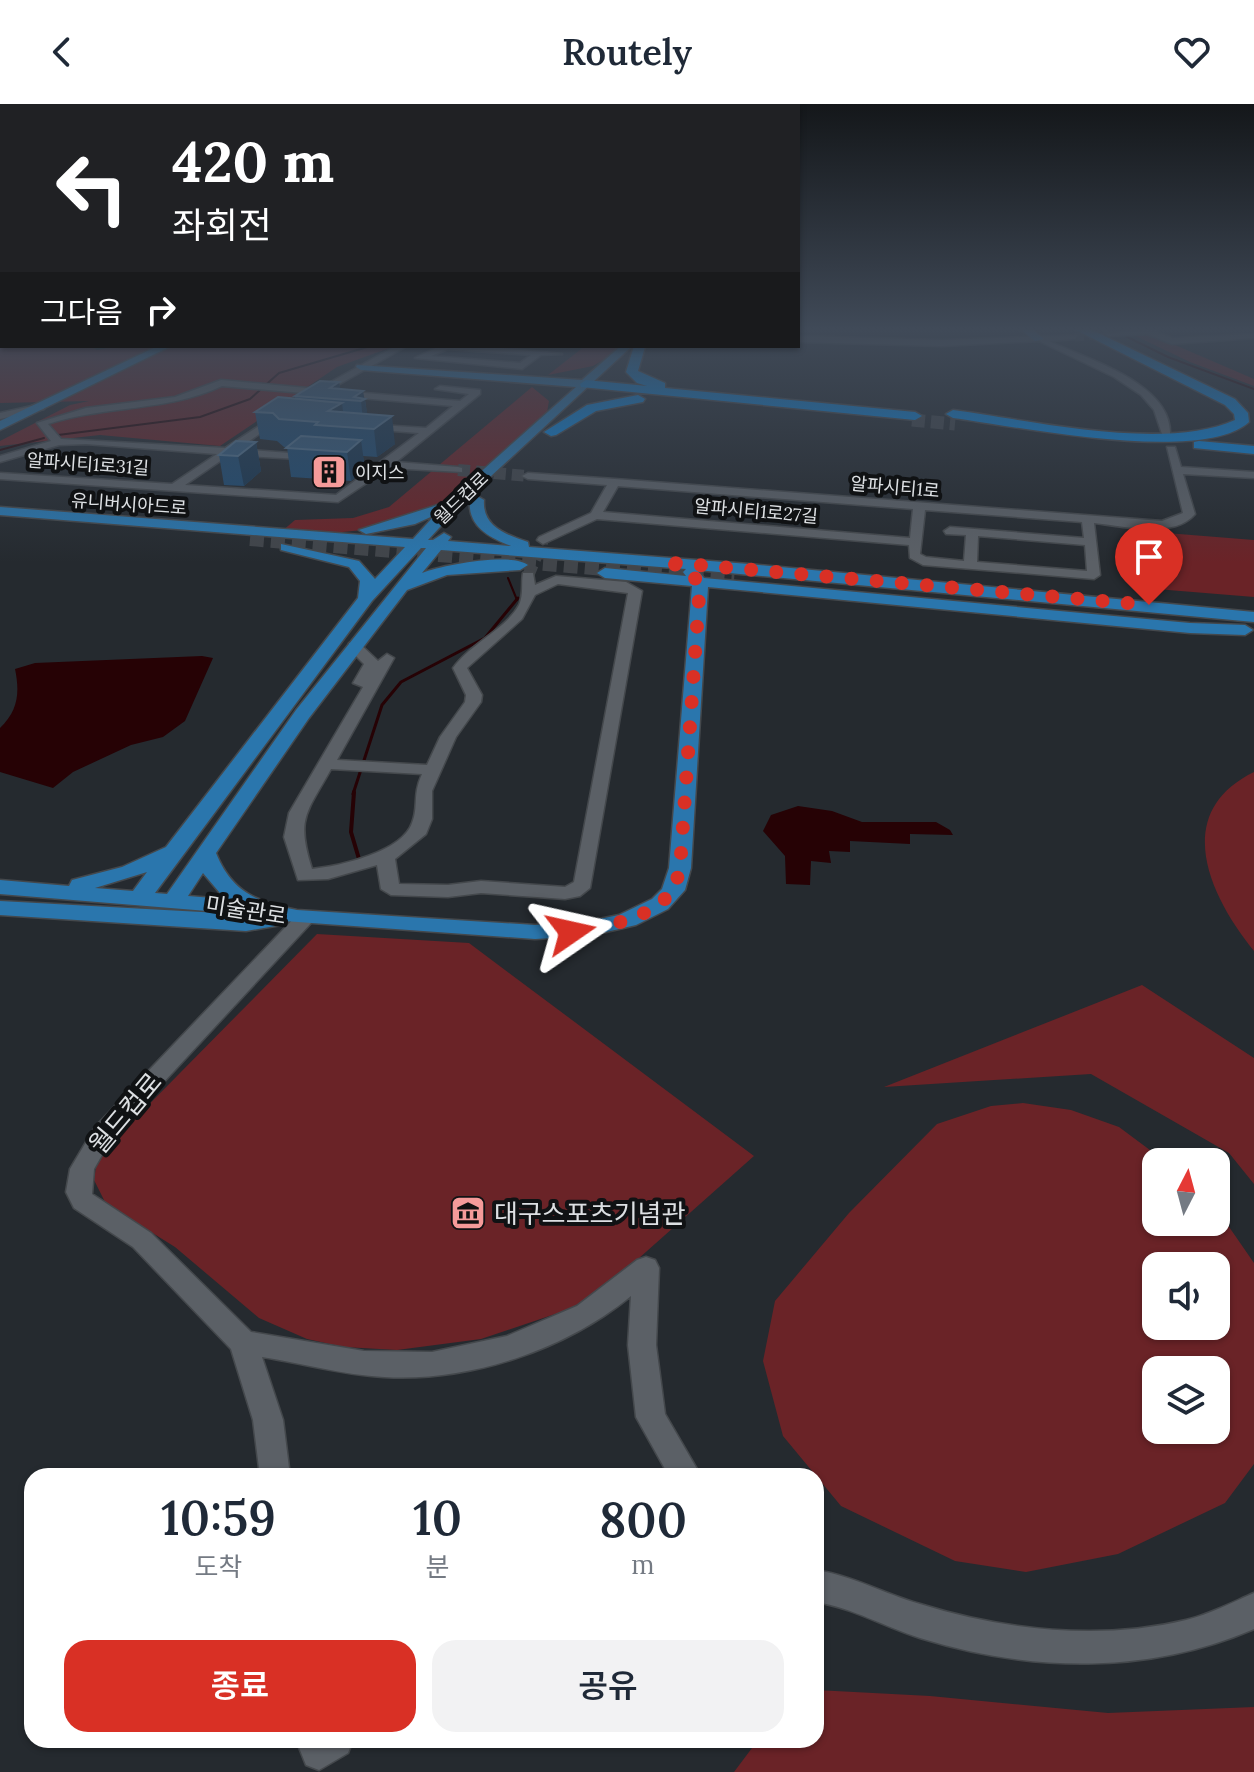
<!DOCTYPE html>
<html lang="ko">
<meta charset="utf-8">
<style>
body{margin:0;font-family:Lora,"Noto Sans KR",serif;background:#f2f2f3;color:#1f2937;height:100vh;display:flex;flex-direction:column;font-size:30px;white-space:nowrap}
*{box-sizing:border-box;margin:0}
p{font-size:26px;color:#747a83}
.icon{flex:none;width:44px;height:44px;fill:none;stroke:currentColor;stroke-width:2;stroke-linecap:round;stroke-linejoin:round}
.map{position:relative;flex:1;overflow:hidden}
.drawer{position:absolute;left:24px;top:1364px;width:800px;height:280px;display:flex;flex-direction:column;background:#fff;border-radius:24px;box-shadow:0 2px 6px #0004}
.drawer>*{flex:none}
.banner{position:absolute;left:0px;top:0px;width:800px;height:244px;box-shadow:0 2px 6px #0004;background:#202124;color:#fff;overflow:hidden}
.needle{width:52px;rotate:6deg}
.fabs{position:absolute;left:1142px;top:1044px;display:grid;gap:16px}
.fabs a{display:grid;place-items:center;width:88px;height:88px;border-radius:16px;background:#fff;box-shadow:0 2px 6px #0004;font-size:40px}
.pin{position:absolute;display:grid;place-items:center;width:68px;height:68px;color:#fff;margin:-82px -34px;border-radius:50% 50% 50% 0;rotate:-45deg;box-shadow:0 0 8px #0007}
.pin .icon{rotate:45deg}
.me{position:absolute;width:88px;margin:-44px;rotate:79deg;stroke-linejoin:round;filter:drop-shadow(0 0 6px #0008)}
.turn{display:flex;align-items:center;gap:28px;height:168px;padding:0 40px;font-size:36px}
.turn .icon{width:104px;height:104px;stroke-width:2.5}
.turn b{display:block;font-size:56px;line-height:68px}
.then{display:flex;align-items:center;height:76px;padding:0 40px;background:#0003;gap:16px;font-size:30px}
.eta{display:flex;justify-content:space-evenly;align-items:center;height:136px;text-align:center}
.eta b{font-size:48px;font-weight:600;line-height:56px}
.button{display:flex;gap:16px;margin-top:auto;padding:16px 40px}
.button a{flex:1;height:92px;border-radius:24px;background:#d93025;color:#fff;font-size:32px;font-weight:600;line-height:92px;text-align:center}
.button a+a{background:#f2f2f3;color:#1f2937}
header{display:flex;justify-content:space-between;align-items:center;height:104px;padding:0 40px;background:#fff;font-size:36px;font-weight:600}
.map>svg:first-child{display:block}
</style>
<header><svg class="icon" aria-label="back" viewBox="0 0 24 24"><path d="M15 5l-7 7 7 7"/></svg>Routely<svg class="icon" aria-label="heart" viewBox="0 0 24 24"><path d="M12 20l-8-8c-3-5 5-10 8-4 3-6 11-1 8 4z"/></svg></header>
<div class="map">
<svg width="1254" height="1668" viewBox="0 0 1254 1668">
<rect width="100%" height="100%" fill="#252a2f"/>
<path fill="#6a2327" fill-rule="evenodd" d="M0,225l2,17h88l7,4 22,-4h276l-58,21 -117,79 -120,-11 -100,11v-5l70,-36 19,-4 -89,2z
M1121,225h17l116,50v7l-64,-24z
M585,242h42l-34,20 -45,9z
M532,283l17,14 -3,17 -88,81 -84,30 -53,5 -40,-2 14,-12 58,-2 36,-11z
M1154,428l100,8v57l-98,-8 -12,-55z
M1254,668v179c-44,-54 -84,-138 0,-179z
M317,830l152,9 285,213 -143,127 -41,26 -89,30 -84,11 -53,-3 -37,-8 -48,-21 -84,-71 -69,-43 -12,-24 2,-13 12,-21z
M1142,881l112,73v126l-25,-31 -138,-79 -207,13z
M1023,999l48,7 48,17 47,35h-10v60h60v-14l38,55v201l-29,39 -107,51 -92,18 -71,-11 -114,-55 -58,-70 -20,-75 12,-60 74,-88 88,-89 54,-18zM1156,1162h60v60h-60zM1156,1266h60v60h-60z
M816,1586l114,6 178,17 146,-6v65h-520l24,-32h58z"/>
<path fill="#260205" d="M202,552l11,2 -28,63 -22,16 -32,8 -58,27 -20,16 -53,-16v-44c18,-17 20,-35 15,-59l20,-6z
M798,702l34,5 30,11h74l14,8 3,5 -43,-1v10l-60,-3v11l-21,-1 2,12 -20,-2 -1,24 -24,-1 -1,-28 -22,-25 8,-16z"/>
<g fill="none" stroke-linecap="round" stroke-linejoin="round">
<path stroke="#260205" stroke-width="2" d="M1111,225l57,28 86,32
M58,331l142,-18 50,-18 29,-26 92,-27
M0,346l44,-12
M508,474l9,22"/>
<path stroke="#260205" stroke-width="3" d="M353,690l29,-89 19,-23 84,-44 33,-40"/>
<path stroke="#260205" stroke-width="4" d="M354,688l-3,40 8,27"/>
<path stroke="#41454a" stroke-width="9" stroke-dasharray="9 5" stroke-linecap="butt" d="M1075,233l34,-3"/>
<path stroke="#41454a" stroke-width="12" stroke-dasharray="12 6" stroke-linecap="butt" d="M458,366l70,6
M528,472l15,-36"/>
<path stroke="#41454a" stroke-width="14" stroke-dasharray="14 7" stroke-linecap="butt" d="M250,435l484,41"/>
<path stroke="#41454a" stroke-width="13" stroke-dasharray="13 6" stroke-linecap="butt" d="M912,316l43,4"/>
<g stroke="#44484c" stroke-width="3">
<path id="minor" d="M1158,225v4l15,5 81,-4v4l-82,6 -25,-10 -38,2 -4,-2z
M1078,231l-3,4 -26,2c37,18 123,42 121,93h-8l-8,-24 -13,-15 -27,-18 -75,-36 -97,5 -144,-4v-6l144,4z
M396,242h11l-78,44 131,11 9,-7 -34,-5 5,-3 40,4v4l-84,68 62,5 4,1v4l-73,-4 -51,34 -338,-23v-6l172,11 45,-30 -131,-10 -27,1 -59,17v-6l51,-15 -14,-18 49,-15 89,-11 46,-17 97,9zM222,282l231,20 -27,22 -62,-4v4l4,1 51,4 -83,62 -151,-10 44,-30 90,5 1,-2 -5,-3 -77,-6 44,-31 -3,-5 -54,35 -164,-9 -13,-15c58,-19 119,-12 174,-38z
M440,242h40l82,8 -21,1 -19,14 -107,-11zM448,245l83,6 -11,8 -89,-7z
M41,300l3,5 -44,10v-6z
M1167,343h8l6,20 73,5v6l-71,-4 12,40c-21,25 -72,12 -101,9l6,52 -6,4 -171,-14 -13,-7 -1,-13 -312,-26 -54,25 -6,-4 2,-3 52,-24 16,-28 -79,-6 -6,-3 6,-3 87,6 547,42 21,-8zM618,382l295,23 -3,29 -307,-26zM925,406l157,12 2,16 -134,-11 -6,4 2,3 20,1 -2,26 -38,-4 -6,-3zM978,432l107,9 2,26 -110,-9z
M523,469h10l2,12 21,-9 70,6 16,9 -52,297 -10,8 -15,3 -84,-6 -33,4 -57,-2 -10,-6 -4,-24 -49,14 -30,1 -14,-43 5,-24 74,-126 -10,-4 11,-19 -15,-15v-6h10l19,18 9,-7 7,4 -57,102 90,5 13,-28 25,-35 1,-7 -13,-27c17,-24 53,-39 66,-63 5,-11 2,-22 4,-32zM558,480l70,9 -54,289 -9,5 -84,-6 -33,4 -49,-1 -4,-25 31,-25 6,-15v-28l24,-54 25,-35 1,-7 -15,-27 55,-49 13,-24zM331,665l91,5c-10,22 -3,32 -10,49 -10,29 -72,43 -100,46 -16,-51 -6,-55 19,-100z
M305,808l10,6 -3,4 -201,217 -17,30 -2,25 59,39 100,99 113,19 68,1 75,-16 70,-30 60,-46 9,-3 9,3 4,8 -3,77 9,69 36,62h-32l-33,-59 -8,-72 3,-49c-66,54 -161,86 -247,81 -41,-2 -82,-14 -122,-20l21,63 7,56h-30l-7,-56 -22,-71 -98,-102 -59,-39 -8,-16 4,-23 25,-42 203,-213z
M816,1466c37,6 69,24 104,34 84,26 180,37 266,16 24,-6 45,-17 68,-27v36c-107,46 -224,43 -334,9 -35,-11 -67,-30 -104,-36z
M296,1636h57l-5,13 -29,17 -13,-5z"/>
</g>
<g stroke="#44484c" stroke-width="3">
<path id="major" d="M1020,225h12l12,10 -9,2z
M158,242h13l-171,84v-9z
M621,242h11l-169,156 -35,38h5l11,-7 7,4 -3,4 63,5c-21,-8 -44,-20 -41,-46l7,-4 7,4c-2,27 23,35 44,42l1,5 220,17 505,48v10l-557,-52 7,8 486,45 55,2 8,5 -8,5 -55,-2 -482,-46 -17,281 -6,22 -17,19 -32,16 -47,11 -54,3 -251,-18 -3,4 -35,6 -246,-16v-14l256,14 -256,-21v-14l69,6 3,-6 50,-13 44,-20 192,-249 2,-17 -11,-14 -68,-17v-6l78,17 16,18 30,-32 -405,-32v-8l413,32 22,-24 -20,9 -49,10 -7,-4 88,-28 129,-115 -215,-17 -5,-3 1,-2 225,15zM421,444h5l-130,162 -129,184 -12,-1 217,-292zM441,446l245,19 -3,3 3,4 -81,-8 -8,5 8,5 87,8 -23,282 -7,21 -10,10 -33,16 -30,6 -54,4 -238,-15c-39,-8 -65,-17 -81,-57l93,-135 98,-128 40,-15 73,-5 8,-5c-16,-13 -86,0 -106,8zM147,768l-14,19 -38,-3zM203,769l22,26 -37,-3z"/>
</g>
<g stroke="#44484c" stroke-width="3">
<path id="highway" d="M1074,225h16l145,70 13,14 1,9c-47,43 -234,4 -296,-4l-7,-4 7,-4c77,10 211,42 282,10l-1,-6 -9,-9z
M634,242l11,1 -7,24 27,12v5l250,24 7,4 -7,4 -334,-33 -1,-3 6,-4 61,6 -10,-3 -11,-11z
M638,291l7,4 -2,3 -47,9 -40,24 -5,1 -7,-4 43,-27z
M1199,337l55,5v8l-60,-6v-6z"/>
</g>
<use href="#minor" fill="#5b6066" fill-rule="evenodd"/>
<use href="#major" fill="#2a76ad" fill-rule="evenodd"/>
<use href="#highway" fill="#0984dc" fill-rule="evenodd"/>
</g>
<path fill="#204b71" d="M339,278l1,7 25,10 2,15 28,30 -18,13 -14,-1 2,13 -14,12 -60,-4 -4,-30h-3l-7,-6 -17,-2 -5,-27 40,-13v-3z
M256,338l5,29 -17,15 -20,-1 -5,-30z"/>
<path fill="#1a3751" d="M339,278l3,18 -12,-12z
M363,287l5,26 -5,3 -2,-19 -7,-4z
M342,299l3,24 -17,-16z
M392,312l3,28 -18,13 -3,-28z
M361,336l4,29 -14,12 -4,-29z
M256,338l5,29 -17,15 -6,-30z"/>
<path fill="#355b7d" stroke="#4f708d" stroke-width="2" d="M320,277l19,1 -9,6 33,3 -9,6 11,2 -4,2 -66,-5z
M278,293l64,6 -14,8 64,5 -18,13 -59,-4 3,-3 -39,-3 -6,-6 -18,-1z
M301,332l60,4 -14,12 -61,-4z
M236,337l20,1 -18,14 -19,-1z"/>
<linearGradient id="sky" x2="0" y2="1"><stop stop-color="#14171a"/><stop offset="0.49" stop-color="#404a58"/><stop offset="1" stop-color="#404a58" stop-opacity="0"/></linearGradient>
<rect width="1254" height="459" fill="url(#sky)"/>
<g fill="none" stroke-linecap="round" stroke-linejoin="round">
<path stroke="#d93025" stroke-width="14" stroke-dasharray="0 25.2" d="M571,828c32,-5 79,-12 100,-40 5,-6 7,-17 9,-24l20,-285 -18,-17 -19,-4 486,43"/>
</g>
<defs>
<g id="building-square" transform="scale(1.8)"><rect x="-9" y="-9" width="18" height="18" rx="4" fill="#f59b9a" stroke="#101214"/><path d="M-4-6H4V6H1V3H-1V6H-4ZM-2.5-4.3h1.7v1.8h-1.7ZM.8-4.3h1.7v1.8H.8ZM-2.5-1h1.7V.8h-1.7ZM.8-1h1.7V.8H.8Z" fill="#111"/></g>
<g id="museum-square" transform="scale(1.8)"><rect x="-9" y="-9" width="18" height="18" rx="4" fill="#f59b9a" stroke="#101214"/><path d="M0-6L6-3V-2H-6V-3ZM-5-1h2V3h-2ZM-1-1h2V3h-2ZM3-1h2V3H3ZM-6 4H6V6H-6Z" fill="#111"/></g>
</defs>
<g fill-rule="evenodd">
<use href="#building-square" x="329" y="368"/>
<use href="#museum-square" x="468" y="1109"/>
</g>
<g text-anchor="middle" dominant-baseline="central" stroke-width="8" stroke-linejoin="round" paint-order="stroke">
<g font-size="18" fill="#dde0e3" stroke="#101214">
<text transform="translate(88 360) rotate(4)">알파시티1로31길</text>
<text transform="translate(895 383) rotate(5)">알파시티1로</text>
<text transform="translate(461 394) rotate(-44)">월드컵로</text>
<text transform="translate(129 400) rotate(4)">유니버시아드로</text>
<text transform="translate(756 407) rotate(5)">알파시티1로27길</text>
</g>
<g font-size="18" fill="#dde0e3" stroke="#101214" text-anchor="start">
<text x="355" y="368">이지스</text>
</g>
<g font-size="22" fill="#dde0e3" stroke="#101214">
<text transform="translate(246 806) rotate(9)">미술관로</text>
</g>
<g font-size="26" fill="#dde0e3" stroke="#101214">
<text transform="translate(125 1009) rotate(-50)">월드컵로</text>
</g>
<g font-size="26" fill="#dde0e3" stroke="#101214" text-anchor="start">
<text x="494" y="1109">대구스포츠기념관</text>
</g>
</g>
</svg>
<div class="fabs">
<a><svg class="needle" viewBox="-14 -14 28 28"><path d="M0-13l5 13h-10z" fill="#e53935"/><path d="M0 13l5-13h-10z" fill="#747a83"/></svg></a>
<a><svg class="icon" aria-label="sound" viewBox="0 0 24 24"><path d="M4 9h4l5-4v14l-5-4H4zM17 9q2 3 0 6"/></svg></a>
<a><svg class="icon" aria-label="layers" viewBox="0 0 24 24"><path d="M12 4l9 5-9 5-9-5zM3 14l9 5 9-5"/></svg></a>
</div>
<div class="pin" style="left:1149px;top:501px;background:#d93025"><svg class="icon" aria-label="arrive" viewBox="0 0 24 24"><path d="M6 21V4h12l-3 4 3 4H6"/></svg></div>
<svg class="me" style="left:571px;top:828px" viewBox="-20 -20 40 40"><path d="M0-17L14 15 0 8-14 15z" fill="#d93025" stroke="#fff" stroke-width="4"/></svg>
<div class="banner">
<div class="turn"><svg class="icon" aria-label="left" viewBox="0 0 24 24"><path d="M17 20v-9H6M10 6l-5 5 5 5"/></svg><div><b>420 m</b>좌회전</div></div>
<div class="then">그다음<svg class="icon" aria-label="right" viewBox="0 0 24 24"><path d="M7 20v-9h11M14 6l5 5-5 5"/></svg></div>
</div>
<section class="drawer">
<div class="eta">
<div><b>10:59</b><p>도착</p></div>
<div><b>10</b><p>분</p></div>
<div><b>800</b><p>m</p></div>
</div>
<div class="button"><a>종료</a><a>공유</a></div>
</section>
</div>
